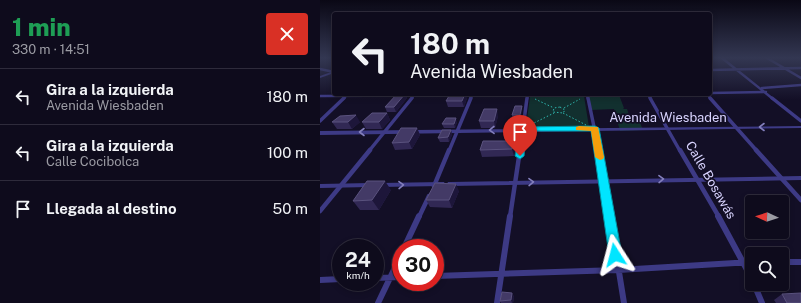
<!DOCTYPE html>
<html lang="es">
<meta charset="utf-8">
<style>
body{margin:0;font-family:"Public Sans",sans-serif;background:#1c1929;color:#f1f3f6;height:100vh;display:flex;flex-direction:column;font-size:15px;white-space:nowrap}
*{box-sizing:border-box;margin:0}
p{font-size:13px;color:#9b9ba3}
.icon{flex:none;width:22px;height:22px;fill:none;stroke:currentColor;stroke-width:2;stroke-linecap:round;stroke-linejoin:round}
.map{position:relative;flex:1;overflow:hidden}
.panel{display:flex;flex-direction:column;background:#0e0b1c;width:320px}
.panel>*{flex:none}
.banner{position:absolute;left:12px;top:12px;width:380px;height:84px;border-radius:4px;box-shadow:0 2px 6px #0003,0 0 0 1px #2e2b3b;background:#0e0b1c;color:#f1f3f6;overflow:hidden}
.needle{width:26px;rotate:273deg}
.controls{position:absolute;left:425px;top:195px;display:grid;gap:8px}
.controls a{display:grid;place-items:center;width:44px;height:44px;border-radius:4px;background:#0e0b1c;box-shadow:0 2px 6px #0003,0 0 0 1px #2e2b3b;font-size:20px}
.speed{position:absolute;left:12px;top:239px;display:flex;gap:8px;font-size:20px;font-weight:700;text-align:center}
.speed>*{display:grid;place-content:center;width:52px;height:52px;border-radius:50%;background:#0e0b1c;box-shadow:0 2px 6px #0003,0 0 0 1px #2e2b3b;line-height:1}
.speed small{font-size:10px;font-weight:400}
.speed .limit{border:6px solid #d22;background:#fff;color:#111}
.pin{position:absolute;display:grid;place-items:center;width:34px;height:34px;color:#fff;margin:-41px -17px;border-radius:50% 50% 50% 0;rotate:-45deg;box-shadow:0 0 4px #0007}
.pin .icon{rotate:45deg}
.me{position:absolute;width:44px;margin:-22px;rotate:351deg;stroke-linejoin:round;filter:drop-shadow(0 0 3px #0008)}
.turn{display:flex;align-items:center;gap:14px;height:84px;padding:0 12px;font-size:18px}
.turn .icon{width:52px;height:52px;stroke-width:2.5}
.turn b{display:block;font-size:28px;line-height:34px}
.round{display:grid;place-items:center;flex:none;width:42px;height:42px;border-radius:4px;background:#1c1929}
.overview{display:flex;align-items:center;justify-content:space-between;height:68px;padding:0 12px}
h1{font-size:24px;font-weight:800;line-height:30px;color:#1e9e55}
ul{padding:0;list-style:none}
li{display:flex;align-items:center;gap:12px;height:56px;padding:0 12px;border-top:1px solid #2e2b3b}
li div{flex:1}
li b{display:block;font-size:15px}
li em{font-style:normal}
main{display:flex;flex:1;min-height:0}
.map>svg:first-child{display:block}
</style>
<main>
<section class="panel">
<div class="overview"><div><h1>1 min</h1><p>330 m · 14:51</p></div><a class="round" style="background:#d93025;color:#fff"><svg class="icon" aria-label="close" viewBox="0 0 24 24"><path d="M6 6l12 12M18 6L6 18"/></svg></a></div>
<ul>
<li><svg class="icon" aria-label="left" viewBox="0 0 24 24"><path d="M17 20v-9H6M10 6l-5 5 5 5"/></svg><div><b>Gira a la izquierda</b><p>Avenida Wiesbaden</p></div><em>180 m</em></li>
<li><svg class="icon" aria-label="left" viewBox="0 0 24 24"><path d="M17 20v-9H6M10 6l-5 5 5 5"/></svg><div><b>Gira a la izquierda</b><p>Calle Cocibolca</p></div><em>100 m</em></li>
<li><svg class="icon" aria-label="arrive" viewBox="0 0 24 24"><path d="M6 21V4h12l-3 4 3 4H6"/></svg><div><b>Llegada al destino</b></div><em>50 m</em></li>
</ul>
</section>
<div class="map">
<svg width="481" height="303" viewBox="0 0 481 303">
<rect width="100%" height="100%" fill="#130f26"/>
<path fill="#12302f" d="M267,95h32l5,13 -1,1h4l2,6h8l6,15 -23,1 -6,-22 -24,1z
M264,96l5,31h-63l4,-30z"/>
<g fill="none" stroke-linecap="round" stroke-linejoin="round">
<path stroke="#2fb8b0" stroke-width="1" stroke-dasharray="1.5 2" stroke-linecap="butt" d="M215,99l19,9
M240,107l5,3 -2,3 -10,-1 1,-4z
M244,108l16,-9
M243,113l23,12
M208,126l26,-13"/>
<path stroke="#3d3a85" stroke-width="2.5" d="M402,58l51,41
M447,58l34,20
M0,69l14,3
M390,70l91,-2
M442,88l39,-3
M390,93l56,-1
M267,94l1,5
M328,94l3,5
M387,94l4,5
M0,96l357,-2
M23,99l3,-3
M91,99l3,-4
M150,99l2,-4
M207,99l1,-5"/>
<path stroke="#3d3a85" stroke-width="3.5" d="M268,98l11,53
M330,98l30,53
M390,98l47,53
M452,98l29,23
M0,121l24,-23
M49,151l43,-53
M129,151l22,-53
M200,151l7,-53"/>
<path stroke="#3d3a85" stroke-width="4.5" d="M279,150l11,67
M360,150l39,67
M436,150l45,50
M114,186l15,-36
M0,211l50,-61
M99,217l10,-21
M190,217l10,-67"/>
<path stroke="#3d3a85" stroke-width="6" d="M290,216l14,87
M398,216l34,63
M84,248l15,-32
M462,262h19
M115,276l183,-6 134,-8
M55,278l26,-1
M0,280l21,-1
M434,284l8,19
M58,303l23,-48
M177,303l13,-87"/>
<path fill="#3d3a85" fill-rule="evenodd" d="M14,71v2l-14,5v-2z
M481,126v2l-481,7v-4z
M481,176v4l-351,6h-2l-1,-2 1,-2h2z
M122,182h2l1,2 -1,2h-2l-62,1h-2l-1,-2 1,-2h2z
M50,183h2l1,2 -1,2h-2l-50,1v-4z"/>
</g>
<path fill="#312854" d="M85,94l2,4 -11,14h-9l-2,-5z
M147,98l-3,9h-16l-2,-6z
M202,106v5l-2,9h-8v-5z
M67,113l3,7 -8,9h-16l-4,-7z
M178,116l-3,12h-14l-2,-7z
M12,122h28l-8,7h-15z
M137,122l-2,6h-11l-2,-4z
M97,128l3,7 -8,14 -17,1 -3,-7z
M131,130l1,5 -3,7h-9l-2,-4z
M195,148l-1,8 -32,1 -2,-7z
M71,190l-12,20h-19l-7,-9z
M139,191l-7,17 -22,-1 -4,-7z
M81,251v22h-1l-6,-7z
M192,293l2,4 -1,6h-12l-1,-2z
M462,294l19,9h-25l-2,-3z"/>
<path fill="#1d163a" d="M85,94l2,4 -11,14 -2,-5z
M145,94h1l1,4 -3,9 -2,-6z
M202,106v5l-2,9v-5z
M177,109l1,7 -3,12 -1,-7z
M67,113l3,7 -8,9 -3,-7z
M36,115l4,7 -8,7 -4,-7z
M136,118l1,4 -2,6 -1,-4z
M97,128l3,7 -8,14 -3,-7z
M131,130l1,5 -3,7 -1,-5z
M194,141l1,7 -1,8 -2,-7z
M65,181l6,9 -12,20 -7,-10z
M136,184l3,7 -7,17 -3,-8z
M118,249l4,6 -5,16 -2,-2v-12z
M192,293l2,4 -1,6h-1l-1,-3z"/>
<path fill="#433a66" stroke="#5a527e" d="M77,94h8l-11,13h-9z
M140,94h5l-3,7h-16l3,-5h10z
M195,106h7l-2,9h-8z
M164,109h13l-3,12h-15z
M52,113h15l-8,9h-17z
M36,115l-8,7h-16l8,-6z
M126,118h10l-2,6h-12z
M81,128h16l-8,14 -17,1z
M122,130h9l-3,7 -10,1z
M163,141h31l-2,8 -32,1z
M47,181h18l-13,19 -19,1z
M115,183l21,1 -7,16h-23z
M115,249h3l-3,8z
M81,251v15h-7z
M182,292l10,1 -1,7 -11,1z
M481,293v10h-14l-5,-9z"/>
<defs><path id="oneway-chevron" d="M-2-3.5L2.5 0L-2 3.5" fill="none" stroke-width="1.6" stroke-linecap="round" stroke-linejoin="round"/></defs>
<g stroke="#837fbc">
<use href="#oneway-chevron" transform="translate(442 127) rotate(180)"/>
<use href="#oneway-chevron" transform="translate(172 130) rotate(179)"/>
<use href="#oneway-chevron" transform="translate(42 132) rotate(180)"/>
<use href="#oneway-chevron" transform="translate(341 179) rotate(-1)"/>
<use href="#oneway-chevron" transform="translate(211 182) rotate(-1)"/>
<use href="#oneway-chevron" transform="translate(81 185) rotate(-1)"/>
</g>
<linearGradient id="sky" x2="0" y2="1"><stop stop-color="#0a0815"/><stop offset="0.58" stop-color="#333752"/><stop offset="1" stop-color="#333752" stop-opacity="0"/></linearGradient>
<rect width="481" height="100" fill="url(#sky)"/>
<path fill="#00e5ff" stroke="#0095a6" d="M275,126l4,2 23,127 -2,4 -5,2 -4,-2 -2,-4 -18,-124h-64l-3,25 -4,3 -5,-3 5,-29z"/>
<path fill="#f59e0b" d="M259,126l19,1 6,30 -1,2 -3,1 -5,-3 -4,-26 -15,-1v-3z"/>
<g text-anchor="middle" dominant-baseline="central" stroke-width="3.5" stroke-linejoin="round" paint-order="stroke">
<g font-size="13" fill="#d9d4ff" stroke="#130f26">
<text x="348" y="117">Avenida Wiesbaden</text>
<text transform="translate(391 180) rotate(60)">Calle Bosawás</text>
</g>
</g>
</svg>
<div class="controls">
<a><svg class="needle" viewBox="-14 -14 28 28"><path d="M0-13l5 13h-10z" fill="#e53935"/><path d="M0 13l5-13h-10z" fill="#9b9ba3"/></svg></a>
<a><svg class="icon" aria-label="search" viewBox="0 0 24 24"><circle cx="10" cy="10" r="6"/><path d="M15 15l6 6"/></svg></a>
</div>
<div class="speed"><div>24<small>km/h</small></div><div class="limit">30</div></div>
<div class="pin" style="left:200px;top:156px;background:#d93025"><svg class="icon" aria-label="arrive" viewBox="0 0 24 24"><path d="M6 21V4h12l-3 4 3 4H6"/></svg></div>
<svg class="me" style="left:295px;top:255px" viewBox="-20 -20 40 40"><path d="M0-17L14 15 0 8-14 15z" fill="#00e5ff" stroke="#fff" stroke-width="4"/></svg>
<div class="banner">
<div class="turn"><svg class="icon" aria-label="left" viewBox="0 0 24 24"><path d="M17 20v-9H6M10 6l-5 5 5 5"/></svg><div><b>180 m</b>Avenida Wiesbaden</div></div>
</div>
</div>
</main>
